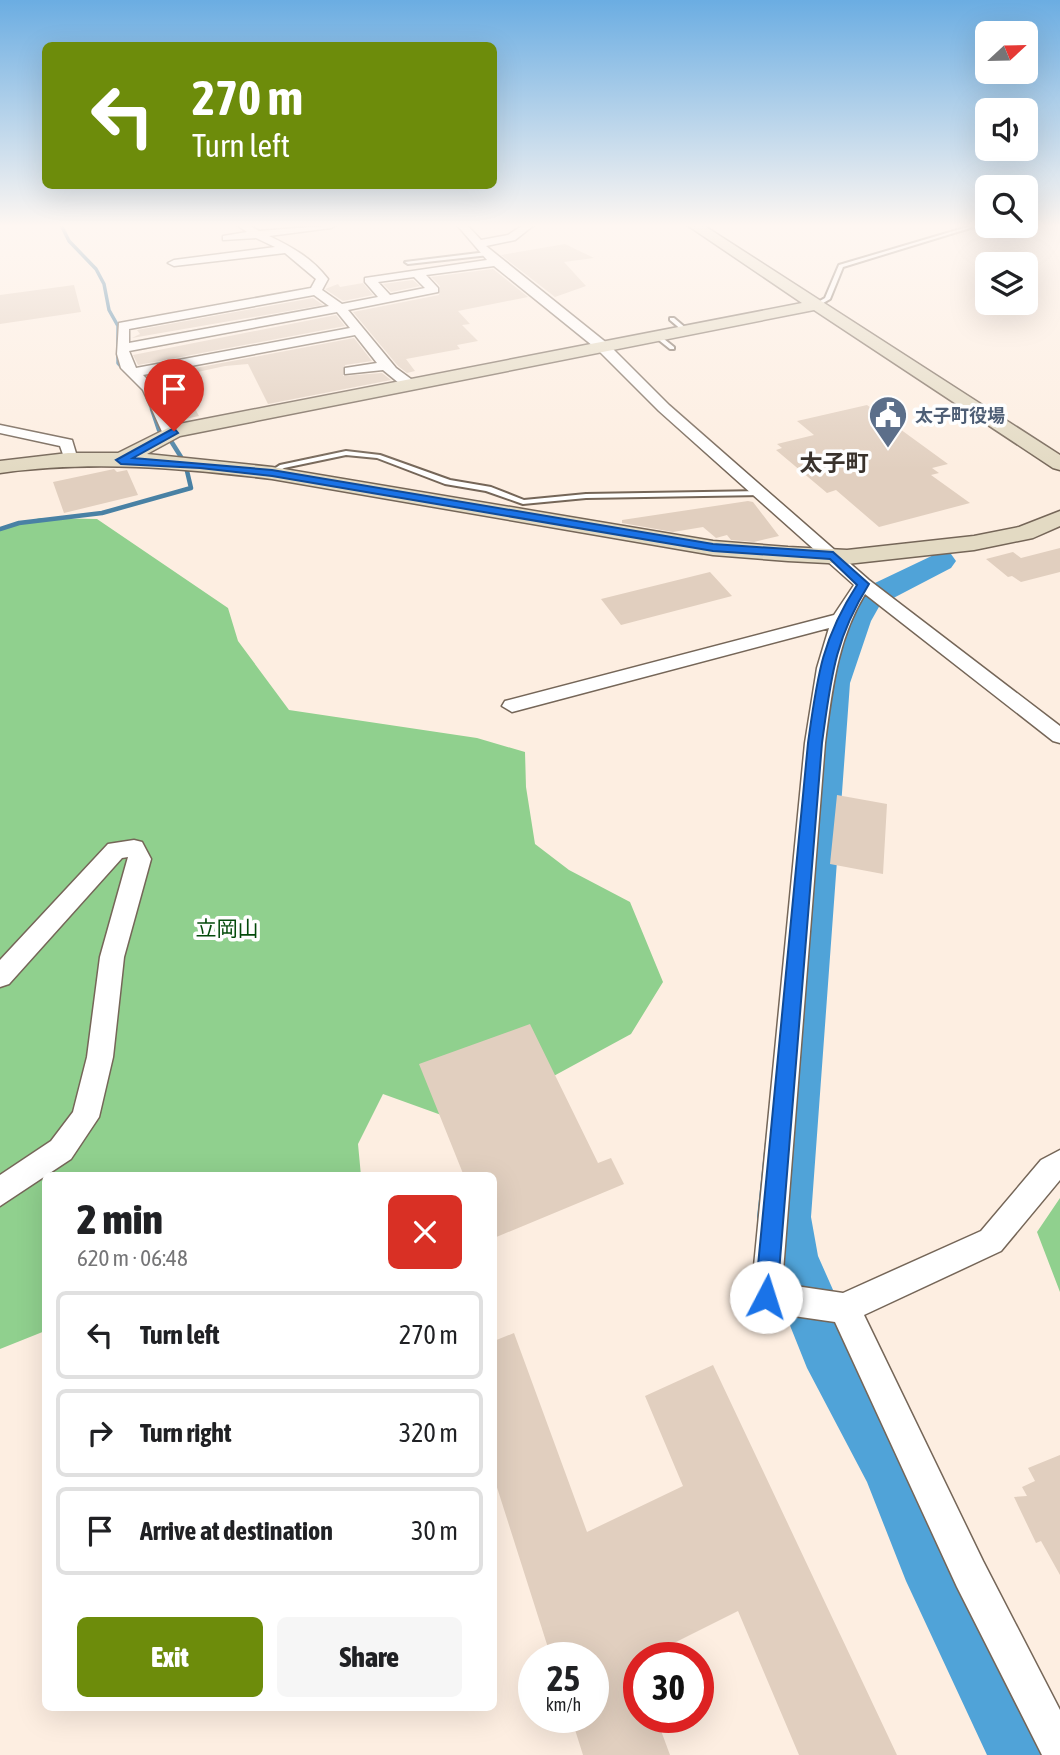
<!DOCTYPE html>
<meta charset="utf-8">
<style>
body{margin:0;font-family:"Asap Condensed","Noto Sans JP",sans-serif;background:#f6f6f6;color:#202124;height:100vh;display:flex;flex-direction:column;font-size:26px;white-space:nowrap}
*{box-sizing:border-box;margin:0}
p{font-size:23px;color:#757577}
.icon{flex:none;width:38px;height:38px;fill:none;stroke:currentColor;stroke-width:2;stroke-linecap:round;stroke-linejoin:round}
.map{position:relative;flex:1;overflow:hidden}
.panel{position:absolute;left:42px;top:1172px;width:455px;height:539px;display:flex;flex-direction:column;background:#fff;border-radius:10px;box-shadow:0 7px 28px #0002}
.panel>*{flex:none}
.top-card{position:absolute;left:42px;top:42px;width:455px;height:147px;border-radius:10px;box-shadow:0 7px 28px #0002;background:#6d8c0b;color:#fff;overflow:hidden}
.needle{width:46px;rotate:68deg}
.controls{position:absolute;left:975px;top:21px;display:grid;gap:14px}
.controls a{display:grid;place-items:center;width:63px;height:63px;border-radius:10px;background:#fff;box-shadow:0 7px 28px #0002;font-size:35px}
.speed{position:absolute;left:518px;top:1642px;display:flex;gap:14px;font-size:35px;font-weight:700;text-align:center}
.speed>*{display:grid;place-content:center;width:91px;height:91px;border-radius:50%;background:#fff;box-shadow:0 7px 28px #0002;line-height:1}
.speed small{font-size:18px;font-weight:400}
.speed .limit{border:10px solid #d22;background:#fff;color:#111}
.pin{position:absolute;display:grid;place-items:center;width:60px;height:60px;color:#fff;margin:-72px -30px;border-radius:50% 50% 50% 0;rotate:-45deg;box-shadow:0 0 7px #0007}
.pin .icon{rotate:45deg}
.me{position:absolute;width:77px;margin:-38px;rotate:5deg;stroke-linejoin:round;filter:drop-shadow(0 0 5px #0008)}
.turn{display:flex;align-items:center;gap:24px;height:147px;padding:0 35px;font-size:32px}
.turn .icon{width:91px;height:91px;stroke-width:2.5}
.turn b{display:block;font-size:49px;line-height:60px}
.round{display:grid;place-items:center;flex:none;width:74px;height:74px;border-radius:10px;background:#f6f6f6}
.head{display:flex;align-items:center;justify-content:space-between;height:119px;padding:0 35px}
h1{font-size:42px;font-weight:800;line-height:52px}
.action{display:flex;gap:14px;margin-top:auto;padding:14px 35px}
.action a{flex:1;height:80px;border-radius:10px;background:#6d8c0b;color:#fff;font-size:28px;font-weight:800;line-height:80px;text-align:center}
.action a+a{background:#f6f6f6;color:#202124}
ul{padding:0;list-style:none}
li{display:flex;align-items:center;gap:21px;height:88px;margin:0 14px 10px;padding:0 21px;border:4px solid #e0e0e0;border-radius:10px}
li div{flex:1}
li b{display:block;font-size:26px}
li em{font-style:normal}
.map>svg:first-child{display:block}
</style>
<div class="map">
<svg width="1060" height="1755" viewBox="0 0 1060 1755">
<rect width="100%" height="100%" fill="#fdeee1"/>
<path fill="#90d08e" d="M40,518l57,1 131,89 10,33 51,69 188,28 48,14 1,35 9,57 34,26 61,32 33,80 -32,52 -81,44 -106,38 -61,-22 -25,50 3,32h-315l-1,155 -45,18v-820z
M1060,1198v94l-23,-60z"/>
<g fill="none" stroke-linecap="round" stroke-linejoin="round">
<path stroke="#4981a4" stroke-width="3.5" d="M61,225l8,16 27,28 8,15 5,26 9,16v37l7,8"/>
<path stroke="#4981a4" stroke-width="4.5" d="M152,409l7,21
M171,441l10,16
M0,529l19,-6 83,-10 89,-25 -4,-17"/>
<path fill="#50a3d8" fill-rule="evenodd" d="M940,552l11,2 5,7 -5,7 -71,37 -9,16 -21,62 -39,534 7,39 31,70 65,117 38,92 108,220h-73l-81,-174 -39,-99 -60,-114 -44,-110 -6,-41 57,-534 23,-62 19,-29z"/>
</g>
<path fill="#e1cfbf" d="M565,244l29,14 -30,4 22,24 -31,11 -54,-42z
M493,269l35,28 -70,14 12,13 -8,1 16,16 -21,4 3,4 -54,10 9,12 -8,2 -9,-7 -45,-54 86,-17 1,-9 -9,-9z
M413,280l7,6 -29,6 -8,-8z
M363,283l10,12 -30,6 -18,-12 13,-5 2,3z
M74,285l7,27 -81,12v-29z
M313,298l10,7 -191,33 8,-4 -3,-4z
M336,315l9,11 -207,39 -5,-10z
M354,338l18,23 -27,4 -2,11 39,-3 9,7 -123,24 -20,-40 -23,2 -46,10 21,28 -7,1 6,11 -19,4 -21,-38 -11,-5z
M867,405l81,59 -16,4 7,5 -8,2 39,28 -91,24 -43,-37 -9,3 -51,-43 6,-2 -5,-4 37,-9 -17,-14z
M114,469l3,3 10,-2 11,25 -74,18 -11,-31z
M748,501l5,1 26,34 -25,6 -23,-2 -4,-5 -11,3 -13,-11 -30,5 -51,-9v-3z
M1060,548v24l-39,10 -9,-6 -4,1 -22,-18 27,-7 8,6z
M710,572l22,24 -111,29 -20,-26z
M837,795l50,9 -4,70 -53,-10z
M530,1024l68,139 13,-5 13,26 -130,54v-62h-30l-45,-112z
M514,1333l73,199 96,-46 -38,-90 68,-31 184,390h-98l-61,-144 -92,46h-7v60h17l14,38h-87l-12,-38h22v-60h-42l-57,-179v-137z
M1060,1455v120l-19,-34 -5,2 -22,-46 13,-1 -5,-9 13,-6 -7,-13z"/>
<g fill="none" stroke-linecap="round" stroke-linejoin="round">
<g stroke="#756658" stroke-width="4">
<path id="lane" d="M974,225h6l-137,42 -13,32 -12,7 -5,-1 12,-7 14,-33z
M487,252l2,3 -81,9 -3,-2z
M670,318h4l13,11v2h-4l-13,-11z
M655,335h4l15,12v2h-4l-15,-12z
M346,451l34,4 70,25 41,7 33,13 62,-6 176,-3 4,2 -4,2 -176,3 -63,6 -37,-13 -41,-7 -68,-26 -31,-3 -62,13 -12,7 -4,-2 12,-8z"/>
</g>
<g stroke="#756658" stroke-width="3">
<path id="street" d="M237,225h12l10,6 77,-6 -5,3 -62,8c23,11 43,22 59,43l-6,11 20,14 36,-7 -13,-15v-4l122,-18 -30,-35h10l14,15 27,-5 15,-10h11l-19,15 -29,6 122,98 61,61 200,175 191,146v17l-7,-2 -188,-147c-28,46 -33,97 -40,149l-43,541 61,9 138,-62 60,-71 19,-10v30l-59,71 -137,64 119,246 77,149v45h-18l-85,-168 -122,-265 -69,-10 -11,-4 -4,-11 54,-554 12,-75 12,-40 -317,84 -10,-6 3,-5 329,-86 20,-30 -195,-174 -61,-61 -104,-84 -68,9 12,13v4l-90,18 48,58 19,14v6h-10l-22,-18 -38,4v-6l32,-5 -22,-28 -212,40 13,13 20,45 -2,3h-10l-21,-46 -22,-22 -4,-14 2,-31 192,-35 5,-9 -31,-26 -111,13 -6,-3 6,-3 101,-13 -19,-9 -33,2v-4l24,-4zM414,277l11,11 -35,7 -12,-13zM314,295l15,11 -200,37v-14zM337,312l13,16 -214,40 -7,-17z
M0,425l72,15 6,20 -2,3h-10l-6,-17 -60,-13z
M134,840l8,2 9,17 -27,98 -11,100 -14,60 -28,42 -71,47v-31l51,-34 22,-29 14,-55 13,-100 28,-100 -6,1 -113,126 -9,3v-27l108,-116z"/>
</g>
<g stroke="#756658" stroke-width="3">
<path id="secondary" d="M687,225h16l357,230v15l-7,-2 -239,-158 -634,126 -33,18 125,13 441,74 75,6 59,3 127,-14 45,-9 41,-16v15l-27,12 -59,12 -127,14 -59,-3 -75,-6 -441,-76c-91,-11 -180,-19 -272,-6v-12l68,-8h50l56,-28 628,-122z"/>
</g>
<use href="#lane" fill="#fff" fill-rule="evenodd"/>
<use href="#street" fill="#fff" fill-rule="evenodd"/>
<use href="#secondary" fill="#e3dac3" fill-rule="evenodd"/>
</g>
<linearGradient id="sky" x2="0" y2="1"><stop stop-color="#6bade2"/><stop offset="0.48" stop-color="#fef7f2"/><stop offset="1" stop-color="#fef7f2" stop-opacity="0"/></linearGradient>
<rect width="1060" height="470" fill="url(#sky)"/>
<path fill="#1a73e8" stroke="#114b97" stroke-width="2" d="M174,428l4,5 -45,25 139,12 441,74 120,8 36,32c-35,56 -38,95 -47,159l-45,554 -3,7 -8,4 -8,-4 -3,-7 53,-554c9,-64 13,-103 49,-158l-27,-26 -117,-8 -441,-75 -72,-8 -79,-4 -5,-4z"/>
<defs>
<g id="civic-pin" transform="scale(2.0125)"><path d="M0 17L-7.5 6A9.5 9.5 0 1 1 7.5 6Z" fill="#5c6f8a" stroke="#fefefe"/><path d="M-.6-6.5H3V-4.5H.6V-3L4-1V1h2V6H-6V1h2V-1L-.6-3ZM-1.2 2.5V6h2.4V2.5Z" fill="#fff"/></g>
</defs>
<g fill-rule="evenodd">
<use href="#civic-pin" x="888" y="415"/>
</g>
<g text-anchor="middle" dominant-baseline="central" stroke-width="7" stroke-linejoin="round" paint-order="stroke">
<g font-size="18" font-weight="bold" fill="#4e5e75" stroke="#fefefe" text-anchor="start">
<text x="915" y="415">太子町役場</text>
</g>
<g font-size="21" fill="#034a0a" stroke="#fefefe">
<text x="227" y="928">立岡山</text>
</g>
<g font-size="23" font-weight="bold" fill="#39322c" stroke="#fefefe">
<text x="834" y="463">太子町</text>
</g>
</g>
</svg>
<div class="controls">
<a><svg class="needle" viewBox="-14 -14 28 28"><path d="M0-13l5 13h-10z" fill="#e53935"/><path d="M0 13l5-13h-10z" fill="#757577"/></svg></a>
<a><svg class="icon" aria-label="sound" viewBox="0 0 24 24"><path d="M4 9h4l5-4v14l-5-4H4zM17 9q2 3 0 6"/></svg></a>
<a><svg class="icon" aria-label="search" viewBox="0 0 24 24"><circle cx="10" cy="10" r="6"/><path d="M15 15l6 6"/></svg></a>
<a><svg class="icon" aria-label="layers" viewBox="0 0 24 24"><path d="M12 4l9 5-9 5-9-5zM3 14l9 5 9-5"/></svg></a>
</div>
<div class="speed"><div>25<small>km/h</small></div><div class="limit">30</div></div>
<div class="pin" style="left:174px;top:431px;background:#d93025"><svg class="icon" aria-label="arrive" viewBox="0 0 24 24"><path d="M6 21V4h12l-3 4 3 4H6"/></svg></div>
<svg class="me" style="left:766px;top:1297px" viewBox="-20 -20 40 40"><circle r="19" fill="#fff"/><path d="M0-13L10 11 0 6-10 11z" fill="#1a73e8"/></svg>
<div class="top-card">
<div class="turn"><svg class="icon" aria-label="left" viewBox="0 0 24 24"><path d="M17 20v-9H6M10 6l-5 5 5 5"/></svg><div><b>270 m</b>Turn left</div></div>
</div>
<section class="panel">
<div class="head"><div><h1>2 min</h1><p>620 m · 06:48</p></div><a class="round" style="background:#d93025;color:#fff"><svg class="icon" aria-label="close" viewBox="0 0 24 24"><path d="M6 6l12 12M18 6L6 18"/></svg></a></div>
<ul>
<li><svg class="icon" aria-label="left" viewBox="0 0 24 24"><path d="M17 20v-9H6M10 6l-5 5 5 5"/></svg><div><b>Turn left</b></div><em>270 m</em></li>
<li><svg class="icon" aria-label="right" viewBox="0 0 24 24"><path d="M7 20v-9h11M14 6l5 5-5 5"/></svg><div><b>Turn right</b></div><em>320 m</em></li>
<li><svg class="icon" aria-label="arrive" viewBox="0 0 24 24"><path d="M6 21V4h12l-3 4 3 4H6"/></svg><div><b>Arrive at destination</b></div><em>30 m</em></li>
</ul>
<div class="action"><a>Exit</a><a>Share</a></div>
</section>
</div>
